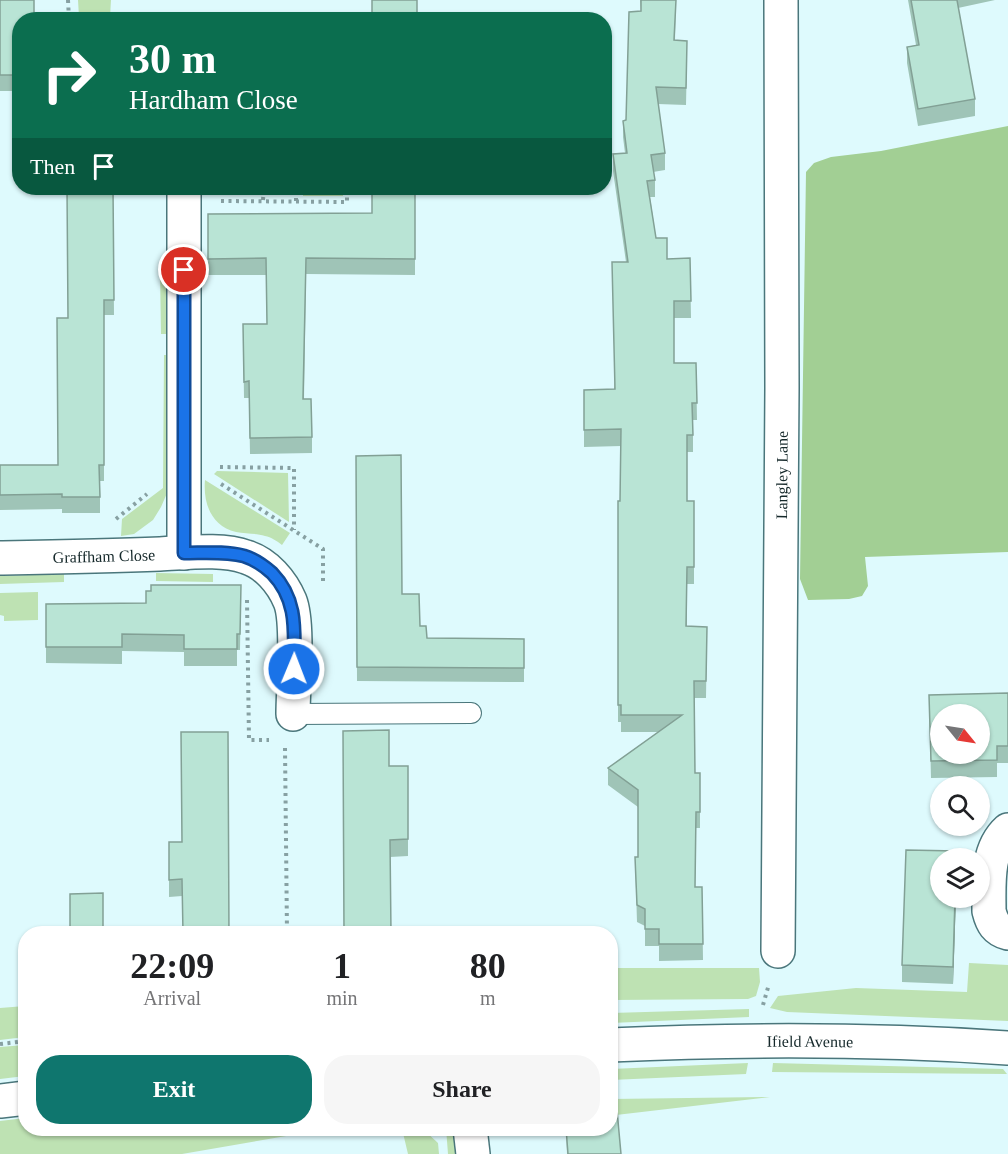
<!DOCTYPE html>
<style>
body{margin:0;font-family:"Times New Roman",serif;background:#f6f6f6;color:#202124;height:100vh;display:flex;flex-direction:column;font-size:22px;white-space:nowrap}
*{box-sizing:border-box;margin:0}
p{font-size:20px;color:#757577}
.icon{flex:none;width:33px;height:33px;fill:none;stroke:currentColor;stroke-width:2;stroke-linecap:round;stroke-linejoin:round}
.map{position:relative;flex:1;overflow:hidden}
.sheet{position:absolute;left:18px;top:926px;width:600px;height:210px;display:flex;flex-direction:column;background:#fff;border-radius:24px;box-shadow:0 2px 4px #0004}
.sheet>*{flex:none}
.banner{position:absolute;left:12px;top:12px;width:600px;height:183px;border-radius:24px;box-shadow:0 2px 4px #0004;background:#0b6e4f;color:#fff;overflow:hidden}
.needle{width:39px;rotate:120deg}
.controls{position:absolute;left:930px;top:704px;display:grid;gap:12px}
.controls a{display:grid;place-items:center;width:60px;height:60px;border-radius:50%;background:#fff;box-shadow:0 2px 4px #0004;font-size:30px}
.pin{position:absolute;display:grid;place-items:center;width:51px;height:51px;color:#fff;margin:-26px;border:3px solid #fff;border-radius:50%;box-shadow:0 2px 6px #0007}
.me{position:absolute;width:66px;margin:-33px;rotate:1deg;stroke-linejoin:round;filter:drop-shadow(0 0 4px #0008)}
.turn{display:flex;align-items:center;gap:21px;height:126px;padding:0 18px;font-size:27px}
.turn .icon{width:78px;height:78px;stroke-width:2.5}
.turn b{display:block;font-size:42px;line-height:51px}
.then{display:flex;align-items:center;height:57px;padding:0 18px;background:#0003;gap:12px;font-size:22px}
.eta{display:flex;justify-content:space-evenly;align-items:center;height:102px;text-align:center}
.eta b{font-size:36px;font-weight:800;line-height:42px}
.primary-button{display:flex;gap:12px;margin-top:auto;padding:12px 18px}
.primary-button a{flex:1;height:69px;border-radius:24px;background:#0f766e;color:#fff;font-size:24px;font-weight:800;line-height:69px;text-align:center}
.primary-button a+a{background:#f6f6f6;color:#202124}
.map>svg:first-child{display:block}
</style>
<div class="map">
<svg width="1008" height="1154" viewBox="0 0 1008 1154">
<rect width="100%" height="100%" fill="#defafd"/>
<path fill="#bee2b3" d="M78,0h33l-1,17h-31z
M303,188h40v8h-40z
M160,272h7l2,62h-8z
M164,355h5l2,129 -10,23 -8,13 -19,14 -13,2 1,-17 41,-31z
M217,471l71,2 1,49 -75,-48z
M205,480l85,53 -8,12c-5,-4 -11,-8 -17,-9 -9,-3 -19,-2 -29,-4 -25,-6 -33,-29 -31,-52z
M156,573l57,1v8l-57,-1z
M64,574v8l-64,2v-8z
M38,592v28l-34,1v-5l-4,-1v-22z
M969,963l39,2v56l-221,-9 -17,-4 8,-12 78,-8 111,4z
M611,968h148l1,14 -4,14 -8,3 -137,1z
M25,1006v31l-25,3v-32z
M749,1009v8l-138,6v-10z
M25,1045v31l-25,3v-32z
M748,1063l-2,11 -135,6v-11z
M773,1063l230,6 4,5 -235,-2z
M770,1097l-154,18 -5,1v-17z
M25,1118l1,10h307l-151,26h-182v-33z
M446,1128h10l1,26h-9z
M424,1130l14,13 1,11h-31l-5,-21z"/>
<path fill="#a2cf94" d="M1008,126v426l-143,5 3,29 -6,10 -13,3 -41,1 -8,-21 6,-407 8,-9 17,-6 50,-6z"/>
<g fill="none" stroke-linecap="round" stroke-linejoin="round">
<g stroke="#4a767b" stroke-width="22">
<path id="service" d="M293,714l178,-1"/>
</g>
<g stroke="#4a767b" stroke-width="36">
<g id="minor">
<path d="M184,188v365"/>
<path id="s1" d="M0,558c53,-1 107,-2 160,-4 25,-1 62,-6 86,3 20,6 36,25 44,44 9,22 3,87 3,113"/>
<path d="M1008,830c-22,20 -19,54 -19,81 3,12 7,19 19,22"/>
<path id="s2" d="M778,951l4,-563 -1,-388"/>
<path d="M470,1128l3,26"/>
</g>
</g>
<g stroke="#4a767b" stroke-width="36">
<g id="tertiary">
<path id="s3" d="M610,1045c132,-6 266,-6 398,3"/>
<path d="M0,1101l26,-3"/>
</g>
</g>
<path stroke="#87a0a2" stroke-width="4" stroke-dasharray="3 4.5" stroke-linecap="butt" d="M68,0l1,20
M263,200l1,-12
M221,201l126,1v-14
M296,201v-13
M220,467l74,1v62
M221,484l102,65v34
M116,519l31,-25
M247,600l2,140h20
M285,748l2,185
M763,1005l6,-21
M0,1044l26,-3"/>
<use href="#service" stroke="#fff" stroke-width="20"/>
<use href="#minor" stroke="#fff" stroke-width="33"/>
<use href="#tertiary" stroke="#fff" stroke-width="33"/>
</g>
<path fill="#9fc4b7" d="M0,0l20,20v71h-20z
M640,0h36l-1,40 12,17 -1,48 -28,-1 7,49v17l-12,2 2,8v17h-5l6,41 11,21 23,-1 1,60h-17v45h22l1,57h-4v32h-6v49h7v83h-7v42l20,1 -1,71h-12l1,75h5v55h-4l-1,59h7l1,73 -44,1v-15h-14v-20l-8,-4 -2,-65h3v-50l-30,-22v-17l50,-36h-37v-10h-3v-221h2l1,-55 -37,1v-57l30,-1 12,-127 -13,-91v-17l12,-1 -2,-16v-16l3,-1 15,-109z
M908,0h87l-37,8 17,91v17l-57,10 -11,-63v-16l9,-2z
M113,188l1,127h-10v166h-4v32h-38v-4l-62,1v-45h58l10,-147z
M415,188v87l-109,-1 -2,125 8,38v16l-62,1 -1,-56h-5l-1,-74h24l-1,-49h-58v-61l164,-1z
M356,456l46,138 25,44 97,1v43l-167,-1z
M241,585l-1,65h-3v16h-53v-14l-62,-1v13l-76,-1v-59l100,-1z
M1008,693v70h-11v14l-66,1 -2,-83z
M389,766h19v90l-18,1z
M182,842v54l-13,1v-38z
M940,897h16l-3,87 -51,-2v-17z
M566,1128l55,26h-54z"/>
<path fill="#82a095" d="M955,897h1l-3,87v-17z"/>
<path fill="#b9e4d5" stroke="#82a095" stroke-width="1.5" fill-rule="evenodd" d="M0,0h34v20h-14v55h-20z
M372,0h45v20h-45z
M641,0h35l-2,40 13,1 -1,47 -30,-1 9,66 -14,2 4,25 -8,1 9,57h11v21l23,-1 1,43h-17v62h22l1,40h-5l1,32h-6v66h7v66h-7l-1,59 21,1 -1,54h-12l1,92h5v39h-4l-1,75h7l1,57h-44v-15h-14v-20l-8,-4 -2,-48h3v-67l-30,-22 74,-53h-61v-10h-3v-204h2l1,-72 -37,1v-40l31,-1 -3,-127h16l-15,-108 14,-1 -4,-32 3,-1 3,-108 12,-1z
M911,0h46l18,99 -57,10 -11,-62 12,-2z
M67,188h46l1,112h-10v165h-5l1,32h-38v-3l-62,1v-30h58l-1,-147h11z
M372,188h43v71l-109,-1 -3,141h8l1,38 -62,1 -1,-57 -5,1 -1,-58h24l-1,-66 -58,1v-45l164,-1z
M401,455l1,139h17l1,32h6l1,12 97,1v29l-167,-1 -1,-211z
M151,585h90l-1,49h-3v15h-53v-14l-62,-1v13h-76v-43l100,-1v-12h5z
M1008,693v53h-11v14l-66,1 -2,-66zM940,714h40v39h-40z
M389,730v36h19v73l-18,1 1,93h-47l-1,-202z
M181,732h47l1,201h-46l-1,-54 -13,1v-38h13z
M906,850l51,1 -1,7h-16v39h15l-2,70 -51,-2z
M103,893v40h-33v-39z
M610,1099h6l5,55h-53l-2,-26h44z"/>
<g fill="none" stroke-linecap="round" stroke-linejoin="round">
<g stroke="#114b97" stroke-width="15">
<path id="route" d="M184,270v283c20,0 41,-2 60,3 10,3 20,10 28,17 27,28 22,60 22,96"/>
</g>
<use href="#route" stroke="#1a73e8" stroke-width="10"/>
</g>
<g text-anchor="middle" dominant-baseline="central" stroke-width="5" stroke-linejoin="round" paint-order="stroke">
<g font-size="16" fill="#15282a" stroke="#fff">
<text stroke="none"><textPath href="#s2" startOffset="476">Langley Lane</textPath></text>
<text stroke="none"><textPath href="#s1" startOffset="104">Graffham Close</textPath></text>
<text stroke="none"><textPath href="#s3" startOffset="200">Ifield Avenue</textPath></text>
</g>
</g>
</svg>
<div class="controls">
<a><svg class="needle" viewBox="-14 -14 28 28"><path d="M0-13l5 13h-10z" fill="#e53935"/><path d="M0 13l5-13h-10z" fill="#757577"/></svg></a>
<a><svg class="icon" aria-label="search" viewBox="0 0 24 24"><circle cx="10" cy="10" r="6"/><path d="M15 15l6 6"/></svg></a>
<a><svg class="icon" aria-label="layers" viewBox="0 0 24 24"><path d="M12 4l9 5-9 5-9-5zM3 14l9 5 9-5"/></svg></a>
</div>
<div class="pin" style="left:184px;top:270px;background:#d93025"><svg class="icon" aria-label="arrive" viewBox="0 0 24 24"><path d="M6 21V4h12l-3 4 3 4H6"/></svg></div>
<svg class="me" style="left:294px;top:669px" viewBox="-20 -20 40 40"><circle r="17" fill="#1a73e8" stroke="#fff" stroke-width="3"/><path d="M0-11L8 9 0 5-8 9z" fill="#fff"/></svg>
<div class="banner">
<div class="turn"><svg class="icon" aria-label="right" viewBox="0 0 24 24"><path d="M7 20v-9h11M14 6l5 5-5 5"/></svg><div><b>30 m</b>Hardham Close</div></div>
<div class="then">Then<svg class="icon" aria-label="arrive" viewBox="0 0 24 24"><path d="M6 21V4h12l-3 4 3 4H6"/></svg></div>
</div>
<section class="sheet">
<div class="eta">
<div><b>22:09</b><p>Arrival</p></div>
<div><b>1</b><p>min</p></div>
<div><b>80</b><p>m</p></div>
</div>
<div class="primary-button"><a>Exit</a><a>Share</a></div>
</section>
</div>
